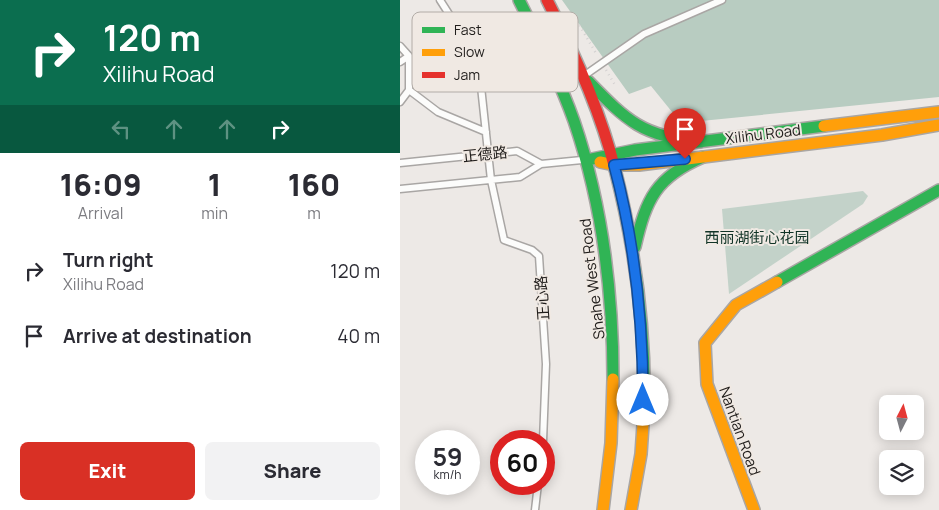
<!DOCTYPE html>
<meta charset="utf-8">
<style>
body{margin:0;font-family:Manrope,"Noto Sans SC",sans-serif;background:#f2f2f3;color:#2b2b33;height:100vh;display:flex;flex-direction:column;font-size:19px;white-space:nowrap}
*{box-sizing:border-box;margin:0}
p{font-size:16px;color:#7c7c81}
.icon{flex:none;width:28px;height:28px;fill:none;stroke:currentColor;stroke-width:2;stroke-linecap:round;stroke-linejoin:round}
.map{position:relative;flex:1;overflow:hidden}
.panel{display:flex;flex-direction:column;background:#fff;width:400px}
.panel>*{flex:none}
.guide{background:#0b6e4f;color:#fff;overflow:hidden}
.needle{width:32px;rotate:6deg}
.buttons{position:absolute;left:479px;top:395px;display:grid;gap:10px}
.buttons a{display:grid;place-items:center;width:45px;height:45px;border-radius:8px;background:#fff;box-shadow:0 2px 12px #0003;font-size:25px}
.speed{position:absolute;left:15px;top:430px;display:flex;gap:10px;font-size:25px;font-weight:700;text-align:center}
.speed>*{display:grid;place-content:center;width:65px;height:65px;border-radius:50%;background:#fff;box-shadow:0 2px 12px #0003;line-height:1}
.speed small{font-size:12px;font-weight:400}
.speed .limit{border:8px solid #d22;background:#fff;color:#111}
.pin{position:absolute;display:grid;place-items:center;width:42px;height:42px;color:#fff;margin:-51px -21px;border-radius:50% 50% 50% 0;rotate:-45deg;box-shadow:0 0 5px #0007}
.pin .icon{rotate:45deg}
.me{position:absolute;width:55px;margin:-28px;rotate:0deg;stroke-linejoin:round;filter:drop-shadow(0 0 4px #0008)}
.turn{display:flex;align-items:center;gap:18px;height:105px;padding:0 20px;font-size:22px}
.turn .icon{width:65px;height:65px;stroke-width:2.5}
.turn b{display:block;font-size:35px;line-height:42px}
.lanes{display:flex;align-items:center;height:48px;padding:0 20px;background:#0003;justify-content:center;gap:25px;direction:ltr}
.lanes .off{opacity:.35}
.eta{display:flex;justify-content:space-evenly;align-items:center;height:85px;text-align:center}
.eta b{font-size:30px;font-weight:800;line-height:35px}
.cta{display:flex;gap:10px;margin-top:auto;padding:10px 20px}
.cta a{flex:1;height:58px;border-radius:8px;background:#d93025;color:#fff;font-size:20px;font-weight:800;line-height:58px;text-align:center}
.cta a+a{background:#f2f2f3;color:#2b2b33}
ul{padding:0;list-style:none}
li{display:flex;align-items:center;gap:15px;height:65px;padding:0 20px}
li div{flex:1}
li b{display:block;font-size:19px}
li em{font-style:normal}
main{display:flex;flex:1;min-height:0}
.map>svg:first-child{display:block}
</style>
<main>
<section class="panel">
<div class="guide">
<div class="turn"><svg class="icon" aria-label="right" viewBox="0 0 24 24"><path d="M7 20v-9h11M14 6l5 5-5 5"/></svg><div><b>120 m</b>Xilihu Road</div></div>
<div class="lanes"><svg class="icon off" aria-label="left" viewBox="0 0 24 24"><path d="M17 20v-9H6M10 6l-5 5 5 5"/></svg><svg class="icon off" aria-label="ahead" viewBox="0 0 24 24"><path d="M12 20V5M6 11l6-6 6 6"/></svg><svg class="icon off" aria-label="ahead" viewBox="0 0 24 24"><path d="M12 20V5M6 11l6-6 6 6"/></svg><svg class="icon" aria-label="right" viewBox="0 0 24 24"><path d="M7 20v-9h11M14 6l5 5-5 5"/></svg></div>
</div>
<div class="eta">
<div><b>16:09</b><p>Arrival</p></div>
<div><b>1</b><p>min</p></div>
<div><b>160</b><p>m</p></div>
</div>
<ul>
<li><svg class="icon" aria-label="right" viewBox="0 0 24 24"><path d="M7 20v-9h11M14 6l5 5-5 5"/></svg><div><b>Turn right</b><p>Xilihu Road</p></div><em>120 m</em></li>
<li><svg class="icon" aria-label="arrive" viewBox="0 0 24 24"><path d="M6 21V4h12l-3 4 3 4H6"/></svg><div><b>Arrive at destination</b></div><em>40 m</em></li>
</ul>
<div class="cta"><a>Exit</a><a>Share</a></div>
</section>
<div class="map">
<svg width="539" height="510" viewBox="0 0 539 510">
<rect width="100%" height="100%" fill="#ede9e6"/>
<path fill="#c3d2c9" d="M463,191l5,5 -5,8 -134,90 -7,-85z"/>
<path fill="#b8ccc1" d="M162,0h377v97l-258,26 -30,-37 -22,8z"/>
<g fill="none" stroke-linecap="round" stroke-linejoin="round">
<g stroke="#a9a6a4" stroke-width="9">
<path id="lane" d="M40,0l30,47 9,21 12,112 13,60 28,10 7,6 7,108 -3,77
M0,46l9,10v34l29,22 48,20
M0,62l9,-6
M185,75l59,-41 78,-34
M0,102l9,-12
M0,163l117,-12 24,13
M0,189l120,-12 21,-13 41,-4
M135,510l3,-26"/>
</g>
<g stroke="#a9a6a4" stroke-width="14">
<path id="fast" d="M119,0c20,40 40,79 55,121 28,82 39,171 39,258
M188,81c39,40 55,56 113,61
M187,160l48,-10 189,-24
M215,169c20,79 31,159 29,241
M235,247c11,-48 21,-70 68,-90
M377,282l162,-92"/>
</g>
<g stroke="#a9a6a4" stroke-width="14">
<path id="slow" d="M424,126l115,-14
M200,162l14,3h25l243,-30 57,-10
M203,510l8,-67 2,-64
M231,510l10,-56 3,-44
M354,510l-47,-126 -2,-41 31,-38 41,-23"/>
</g>
<g stroke="#a9a6a4" stroke-width="14">
<path id="jam" d="M147,0c28,54 53,110 68,169"/>
</g>
<path stroke="#d3d1d1" stroke-width="2.5" stroke-dasharray="1 4" stroke-linecap="butt" d="M177,21l20,34
M206,70l9,15"/>
<use href="#lane" stroke="#fcfcfb" stroke-width="6"/>
<use href="#fast" stroke="#30b455" stroke-width="11"/>
<use href="#slow" stroke="#ff9f0a" stroke-width="11"/>
<use href="#jam" stroke="#e5322d" stroke-width="11"/>
</g>
<g fill="none" stroke-linecap="round" stroke-linejoin="round">
<g stroke="#114b97" stroke-width="12">
<path id="route" d="M243,400c0,-80 -8,-157 -29,-235l71,-6"/>
</g>
<use href="#route" stroke="#1a73e8" stroke-width="9"/>
</g>
<g text-anchor="middle" dominant-baseline="central" stroke-width="4" stroke-linejoin="round" paint-order="stroke">
<g font-size="15" fill="#201d1b" stroke="#f0e9e3">
<text transform="translate(363 134) rotate(-7)">Xilihu Road</text>
<text transform="translate(85 154) rotate(-6)">正德路</text>
<text transform="translate(192 279) rotate(-97)">Shahe West Road</text>
<text transform="translate(142 298) rotate(-94)">正心路</text>
<text transform="translate(340 431) rotate(70)">Nantian Road</text>
</g>
<g font-size="15" fill="#113427" stroke="#f0e9e3">
<text x="357" y="237">西丽湖街心花园</text>
</g>
</g>
<rect x="12" y="12" width="166" height="80" rx="8" fill="#f0e9e3" stroke="#b2aca7" stroke-width="1"/>
<rect x="22" y="27" width="23" height="6" fill="#30b455"/>
<rect x="22" y="49" width="23" height="7" fill="#ff9f0a"/>
<rect x="22" y="72" width="23" height="6" fill="#e5322d"/>
<g font-size="14" fill="#201d1b">
<text x="54" y="35">Fast</text>
<text x="54" y="57">Slow</text>
<text x="54" y="80">Jam</text>
</g>
</svg>
<div class="buttons">
<a><svg class="needle" viewBox="-14 -14 28 28"><path d="M0-13l5 13h-10z" fill="#e53935"/><path d="M0 13l5-13h-10z" fill="#7c7c81"/></svg></a>
<a><svg class="icon" aria-label="layers" viewBox="0 0 24 24"><path d="M12 4l9 5-9 5-9-5zM3 14l9 5 9-5"/></svg></a>
</div>
<div class="speed"><div>59<small>km/h</small></div><div class="limit">60</div></div>
<div class="pin" style="left:285px;top:159px;background:#d93025"><svg class="icon" aria-label="arrive" viewBox="0 0 24 24"><path d="M6 21V4h12l-3 4 3 4H6"/></svg></div>
<svg class="me" style="left:243px;top:400px" viewBox="-20 -20 40 40"><circle r="19" fill="#fff"/><path d="M0-13L10 11 0 6-10 11z" fill="#1a73e8"/></svg>
</div>
</main>
